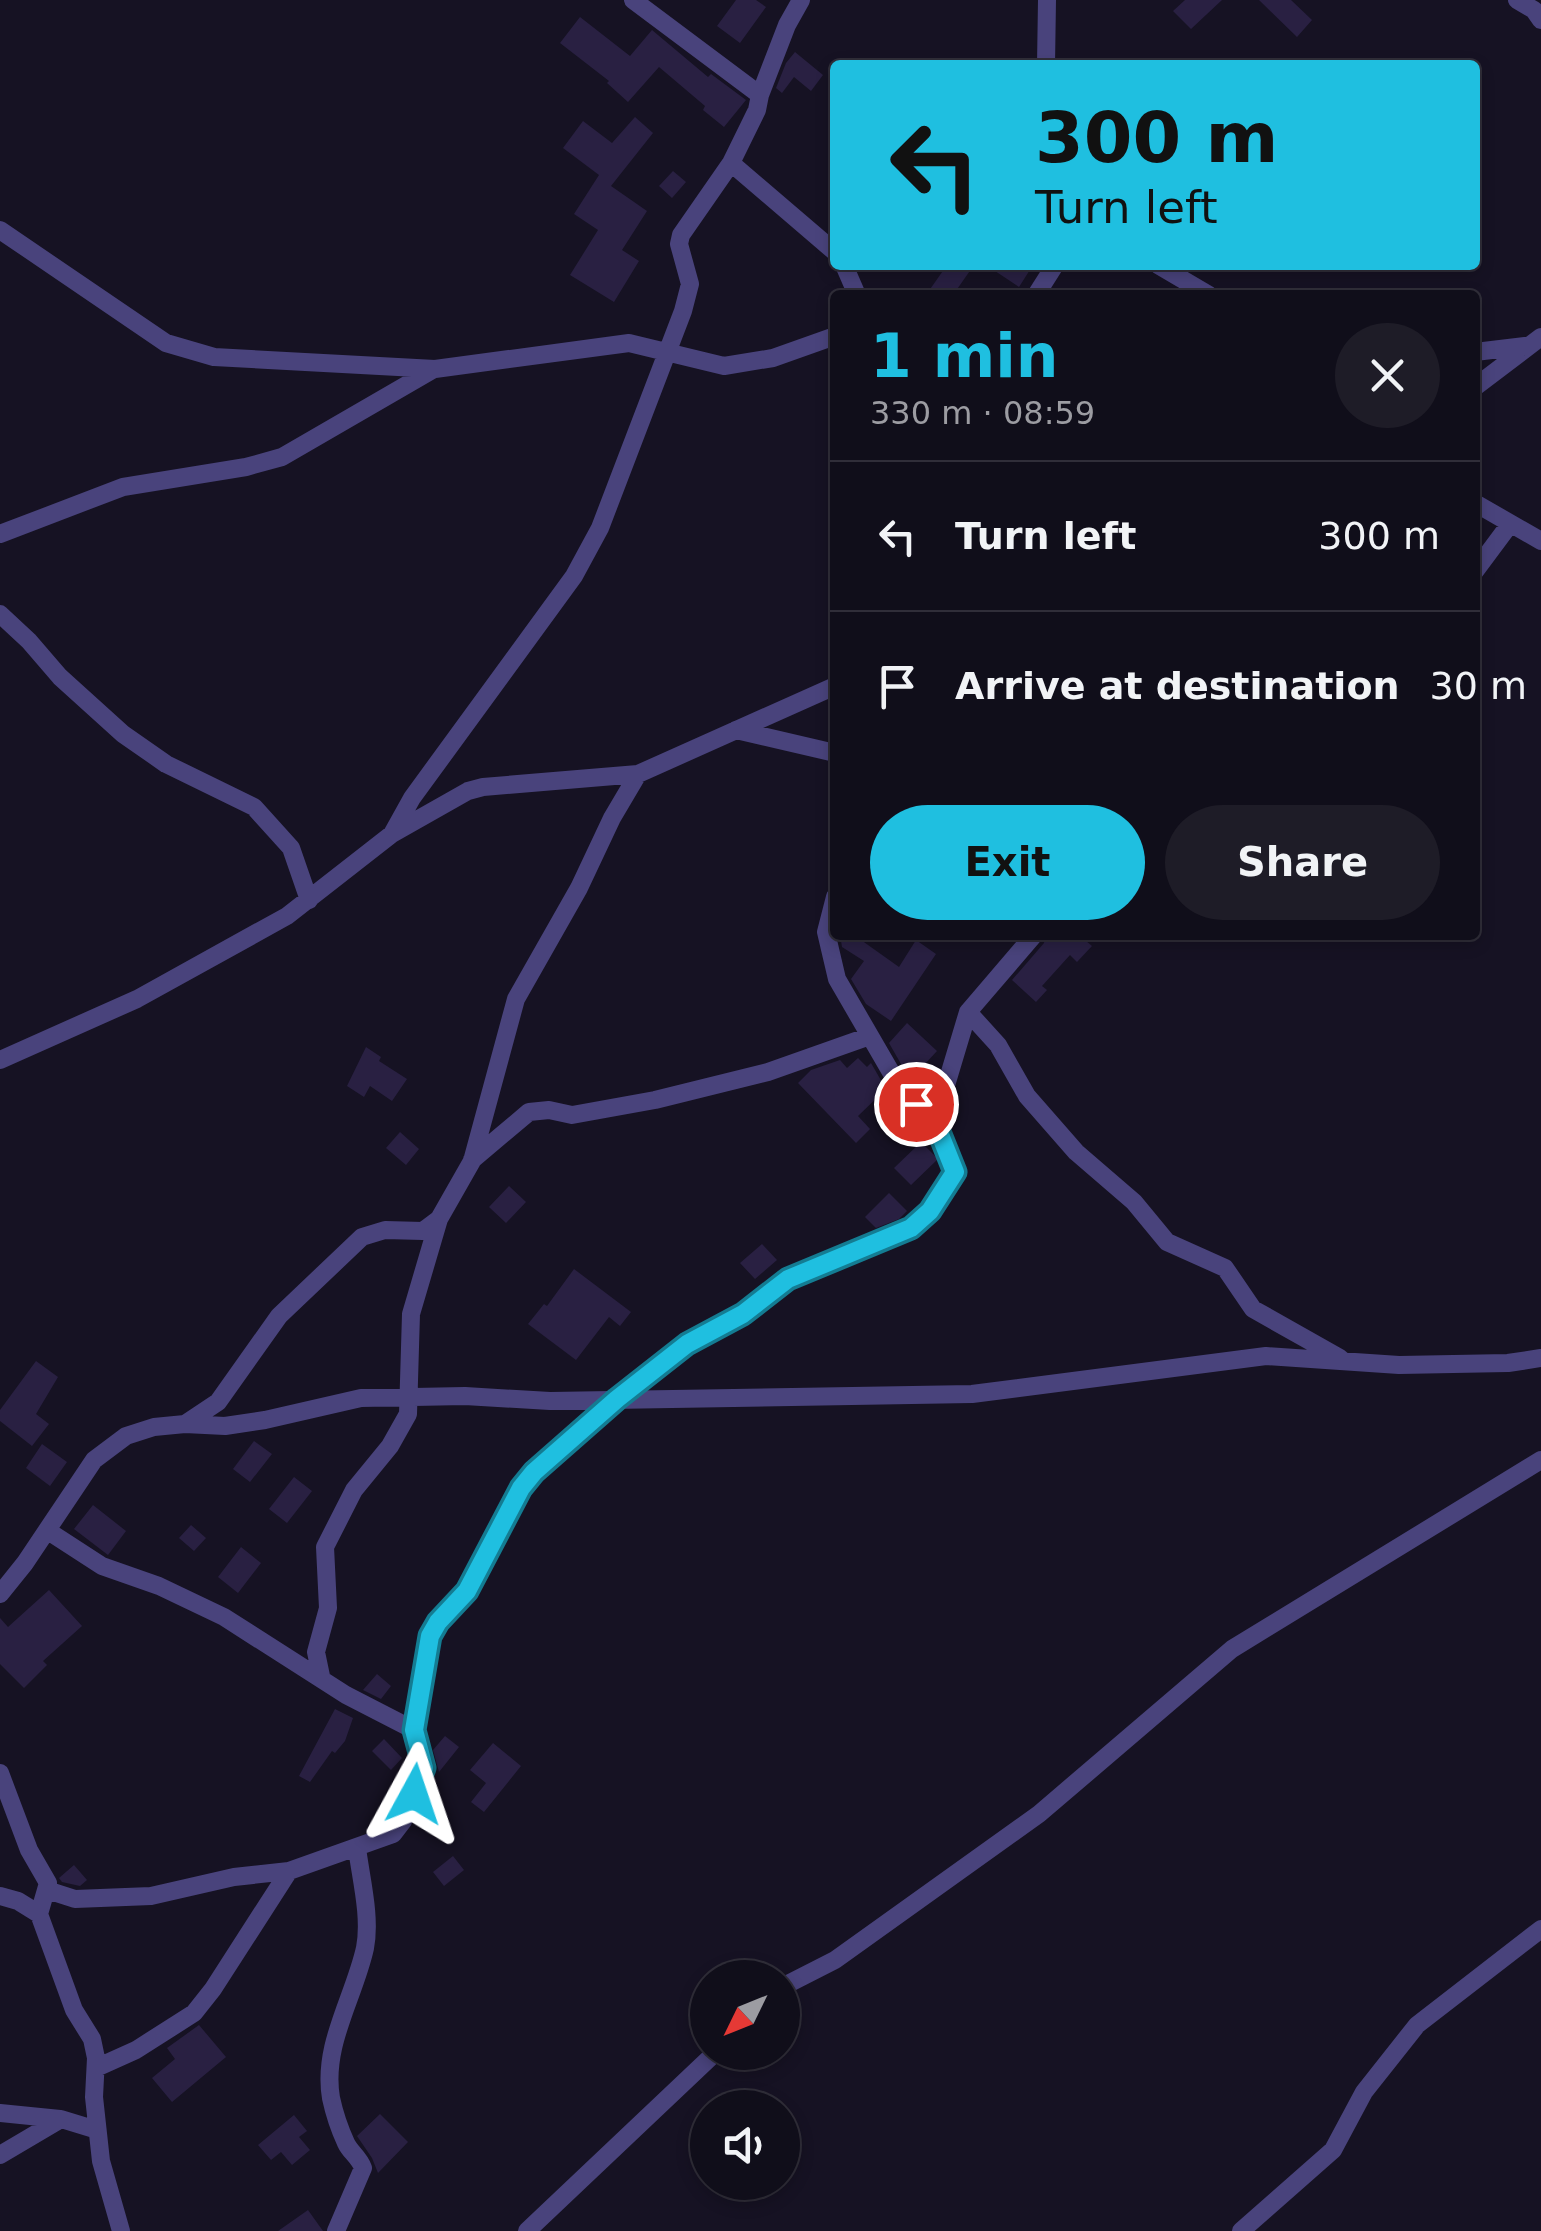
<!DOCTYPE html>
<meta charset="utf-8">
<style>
body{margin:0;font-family:"DejaVu Sans",sans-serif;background:#1e1c27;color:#f1f3f6;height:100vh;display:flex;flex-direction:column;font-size:38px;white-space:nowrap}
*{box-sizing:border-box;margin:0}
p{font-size:32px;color:#9c9ca2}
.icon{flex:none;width:55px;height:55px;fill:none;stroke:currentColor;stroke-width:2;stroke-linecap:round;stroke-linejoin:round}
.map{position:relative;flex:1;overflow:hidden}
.sheet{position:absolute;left:830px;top:290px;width:650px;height:650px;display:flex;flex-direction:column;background:#100e1a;border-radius:10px;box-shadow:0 5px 15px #0003,0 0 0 2px #302e39}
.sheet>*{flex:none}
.hud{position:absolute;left:830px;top:60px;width:650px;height:210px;border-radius:10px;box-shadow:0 5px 15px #0003,0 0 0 2px #302e39;background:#1fbfe0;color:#111;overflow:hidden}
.needle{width:65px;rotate:227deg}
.controls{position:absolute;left:690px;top:1960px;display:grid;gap:20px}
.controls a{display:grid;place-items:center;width:110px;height:110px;border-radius:50%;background:#100e1a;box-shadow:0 5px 15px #0003,0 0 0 2px #302e39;font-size:50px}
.pin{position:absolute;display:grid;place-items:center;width:85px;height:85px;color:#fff;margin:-42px;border:5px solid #fff;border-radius:50%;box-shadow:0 2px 10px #0007}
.me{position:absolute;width:110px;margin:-55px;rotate:5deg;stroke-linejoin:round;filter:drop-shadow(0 0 8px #0008)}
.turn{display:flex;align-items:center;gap:35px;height:210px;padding:0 40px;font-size:45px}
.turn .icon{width:130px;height:130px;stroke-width:2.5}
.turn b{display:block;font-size:70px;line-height:85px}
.round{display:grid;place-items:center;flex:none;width:105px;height:105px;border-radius:52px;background:#1e1c27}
.head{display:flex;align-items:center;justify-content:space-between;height:170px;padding:0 40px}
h1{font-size:60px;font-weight:800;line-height:75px;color:#1fbfe0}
.cta{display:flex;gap:20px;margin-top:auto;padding:20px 40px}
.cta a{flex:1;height:115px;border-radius:60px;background:#1fbfe0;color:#111;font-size:40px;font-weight:800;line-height:115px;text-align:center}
.cta a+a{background:#1e1c27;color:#f1f3f6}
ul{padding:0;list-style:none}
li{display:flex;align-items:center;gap:30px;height:150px;padding:0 40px;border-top:2px solid #302e39}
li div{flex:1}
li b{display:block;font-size:38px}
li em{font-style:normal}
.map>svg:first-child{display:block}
</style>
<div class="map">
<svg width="1541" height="2231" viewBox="0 0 1541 2231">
<rect width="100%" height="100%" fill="#161223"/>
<path fill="#292042" d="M736,0h20l10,7 -26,36 -23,-17z
M1185,0h37l-31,29 -18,-18z
M1259,0h32l21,20 -15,17z
M580,17l50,39 22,-26 56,47 3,-3 35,26 -22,27 -21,-17 2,-4 -46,-39 -31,35 -21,-19 2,-2 -49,-38z
M795,52l28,23 -12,16 -17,-14 -12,16 -6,-5 10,-25z
M635,117l18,16 -42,53 36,25 -25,39 17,11 -25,41 -44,-27 28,-45 -24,-16 25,-39 -36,-27 20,-27 29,22z
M673,171l13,11 -14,16 -13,-12z
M947,265h27l-21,30h-27z
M986,265h47l-14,22z
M840,935h14l45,32 17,-27 20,14 -45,67 -25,-17 -15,-25 13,-18 -22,-14z
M1046,935h33l13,11 -15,16 -7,-7 -28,31 5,4 -11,12 -24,-22 32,-37z
M907,1023l30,28 -24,26 -8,-6 -16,-28z
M366,1047l15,10 -2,4 28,18 -15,22 -22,-15 -6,11 -17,-11z
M858,1058l9,9 4,-4 15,26 -28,27 12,13 -14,14 -58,-60 13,-13 29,-10 7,8z
M400,1132l19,17 -13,16 -20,-17z
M921,1142l17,17 -27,26 -17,-17z
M509,1186l17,16 -20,21 -17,-16z
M889,1193l18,18 -8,8 -23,9 -11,-11z
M762,1244l15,16 -22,19 -15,-16z
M574,1269l57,43 -11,14 -11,-9 -33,43 -48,-36 16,-20 3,2z
M36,1361l22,16 -22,37 13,10 -17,22 -32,-25v-11z
M254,1441l18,13 -22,28 -17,-13z
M42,1444l25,18 -17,24 -24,-18z
M294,1477l18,14 -25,32 -18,-14z
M93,1505l33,26 -18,24 -34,-26z
M191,1525l15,13 -12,13 -15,-13z
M241,1547l20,16 -23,30 -20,-16z
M49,1590l33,36 -39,35 4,4 -23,23 -24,-24v-46l8,9z
M377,1674l14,12 -10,13 -18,-9z
M335,1709l18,9 -8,23 -10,12 -3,-2 -22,31 -11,-6z
M445,1736l14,11 -20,25 -6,-22z
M384,1739l18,19 -11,12 -19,-19z
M493,1743l28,23 -37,46 -13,-10 15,-19 -16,-13z
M453,1856l11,14 -20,16 -11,-14z
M74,1865l13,15 -7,6 -18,-4 -3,-4z
M199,2025l27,32 -54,45 -20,-24 23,-19 -8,-11z
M380,2114l28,28 -30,31 -6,-15 -15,-22z
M294,2115l13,16 -8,6 11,13 -18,15 -11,-13 -10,8 -13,-15z
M308,2210l15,21h-45z"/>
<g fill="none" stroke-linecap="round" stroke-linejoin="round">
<path stroke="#49437c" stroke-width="18" d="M633,0l127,95
M1517,0l17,10 7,10
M1046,65l1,-65
M731,163l104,89
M0,230l166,113 48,14 221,12 194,-26 95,23 49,-8 62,-22
M844,265l13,30
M1158,265l51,30
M1036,295l19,-30
M1475,352l50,-6
M1475,387l66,-50
M1475,503l66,38
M0,534l123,-47 123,-20 36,-10 152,-88
M1475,571l35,-47
M0,614l29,27 31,36 63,57 43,30 88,43 37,41 18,52
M736,730l99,23
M392,834l20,-36 162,-222 26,-48 83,-217 7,-27 -11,-40 2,-9 50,-72 26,-53 3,-15 27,-70 14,-25
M968,1012l30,33 29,51 49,56 58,50 33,40 58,26 28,41 87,49
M0,1060l137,-61 150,-83 105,-82 76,-43 15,-4 155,-13 197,-88
M935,1122l33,-110 66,-77
M472,1160l57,-48 20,-2 23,5 83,-15 113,-28 99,-35
M185,1424l33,-22 61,-86 83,-79 23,-7 38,1 16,-12
M48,1531l54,35 57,20 65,31 122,78 68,35
M0,1594l25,-31 69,-103 32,-24 28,-9 31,-3 40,2 40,-6 96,-22 104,-2 85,5 422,-7 294,-38 133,9 109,-2 33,-5
M321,1676l-5,-24 12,-44 -3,-61 29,-57 36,-44 18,-32 3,-100 28,-95 33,-58 44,-162 63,-111 33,-70 26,-44
M0,1773l29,77 19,33 -9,31 35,96 18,29 4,19 -2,39 7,64 20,70
M47,1890l28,9 76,-3 83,-19 55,-6 104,-37 10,-13 22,-53 -11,-38 12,-54v-25l4,-15 37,-45 54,-103 13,-15 83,-74 70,-55 56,-30 46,-35 66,-30 56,-21 12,-9 29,-38 2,-16 -19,-43 -36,-36 -62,-107 -11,-47 9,-35
M0,1896l18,5 21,13
M782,1987l53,-27 204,-146 193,-165 309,-189
M96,2068l40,-18 58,-37 19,-24 76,-118
M0,2113l60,6
M0,2155l61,-36 36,11
M336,2231l27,-63c-4,-11 -13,-16 -17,-25 -6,-13 -12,-31 -15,-45 -9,-53 23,-100 34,-150 6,-31 -4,-69 -8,-100
M527,2231l189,-179
M1241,2231l92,-81 31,-58 53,-67 124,-96"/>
</g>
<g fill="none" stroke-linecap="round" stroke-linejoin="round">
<g stroke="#147c92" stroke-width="25">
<path id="route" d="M414,1794l10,-26 -10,-38 16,-94 8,-14 29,-31 54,-103 13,-16 83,-73 70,-55 56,-30 45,-35 123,-51 19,-17 25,-39 -20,-50 -19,-18"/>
</g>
<use href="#route" stroke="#1fbfe0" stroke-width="18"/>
</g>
</svg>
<div class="controls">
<a><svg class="needle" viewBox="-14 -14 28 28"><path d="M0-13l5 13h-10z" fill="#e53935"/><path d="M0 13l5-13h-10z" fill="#9c9ca2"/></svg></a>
<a><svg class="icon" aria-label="sound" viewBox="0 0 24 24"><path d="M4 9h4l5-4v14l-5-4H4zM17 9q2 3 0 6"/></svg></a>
</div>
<div class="pin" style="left:916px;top:1104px;background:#d93025"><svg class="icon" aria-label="arrive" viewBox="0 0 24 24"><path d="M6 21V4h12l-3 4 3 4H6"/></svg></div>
<svg class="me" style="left:414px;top:1794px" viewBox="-20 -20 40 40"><path d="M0-17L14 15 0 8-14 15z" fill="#1fbfe0" stroke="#fff" stroke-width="4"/></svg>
<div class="hud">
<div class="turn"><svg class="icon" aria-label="left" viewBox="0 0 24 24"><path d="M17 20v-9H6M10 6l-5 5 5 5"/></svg><div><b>300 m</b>Turn left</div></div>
</div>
<section class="sheet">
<div class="head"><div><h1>1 min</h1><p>330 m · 08:59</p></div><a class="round"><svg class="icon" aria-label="close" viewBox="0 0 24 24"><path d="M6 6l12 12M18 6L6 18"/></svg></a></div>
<ul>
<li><svg class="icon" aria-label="left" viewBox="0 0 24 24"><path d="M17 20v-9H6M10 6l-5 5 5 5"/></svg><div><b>Turn left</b></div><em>300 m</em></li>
<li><svg class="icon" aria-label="arrive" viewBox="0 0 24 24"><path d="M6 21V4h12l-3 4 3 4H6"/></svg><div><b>Arrive at destination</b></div><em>30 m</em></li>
</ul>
<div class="cta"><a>Exit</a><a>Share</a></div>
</section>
</div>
